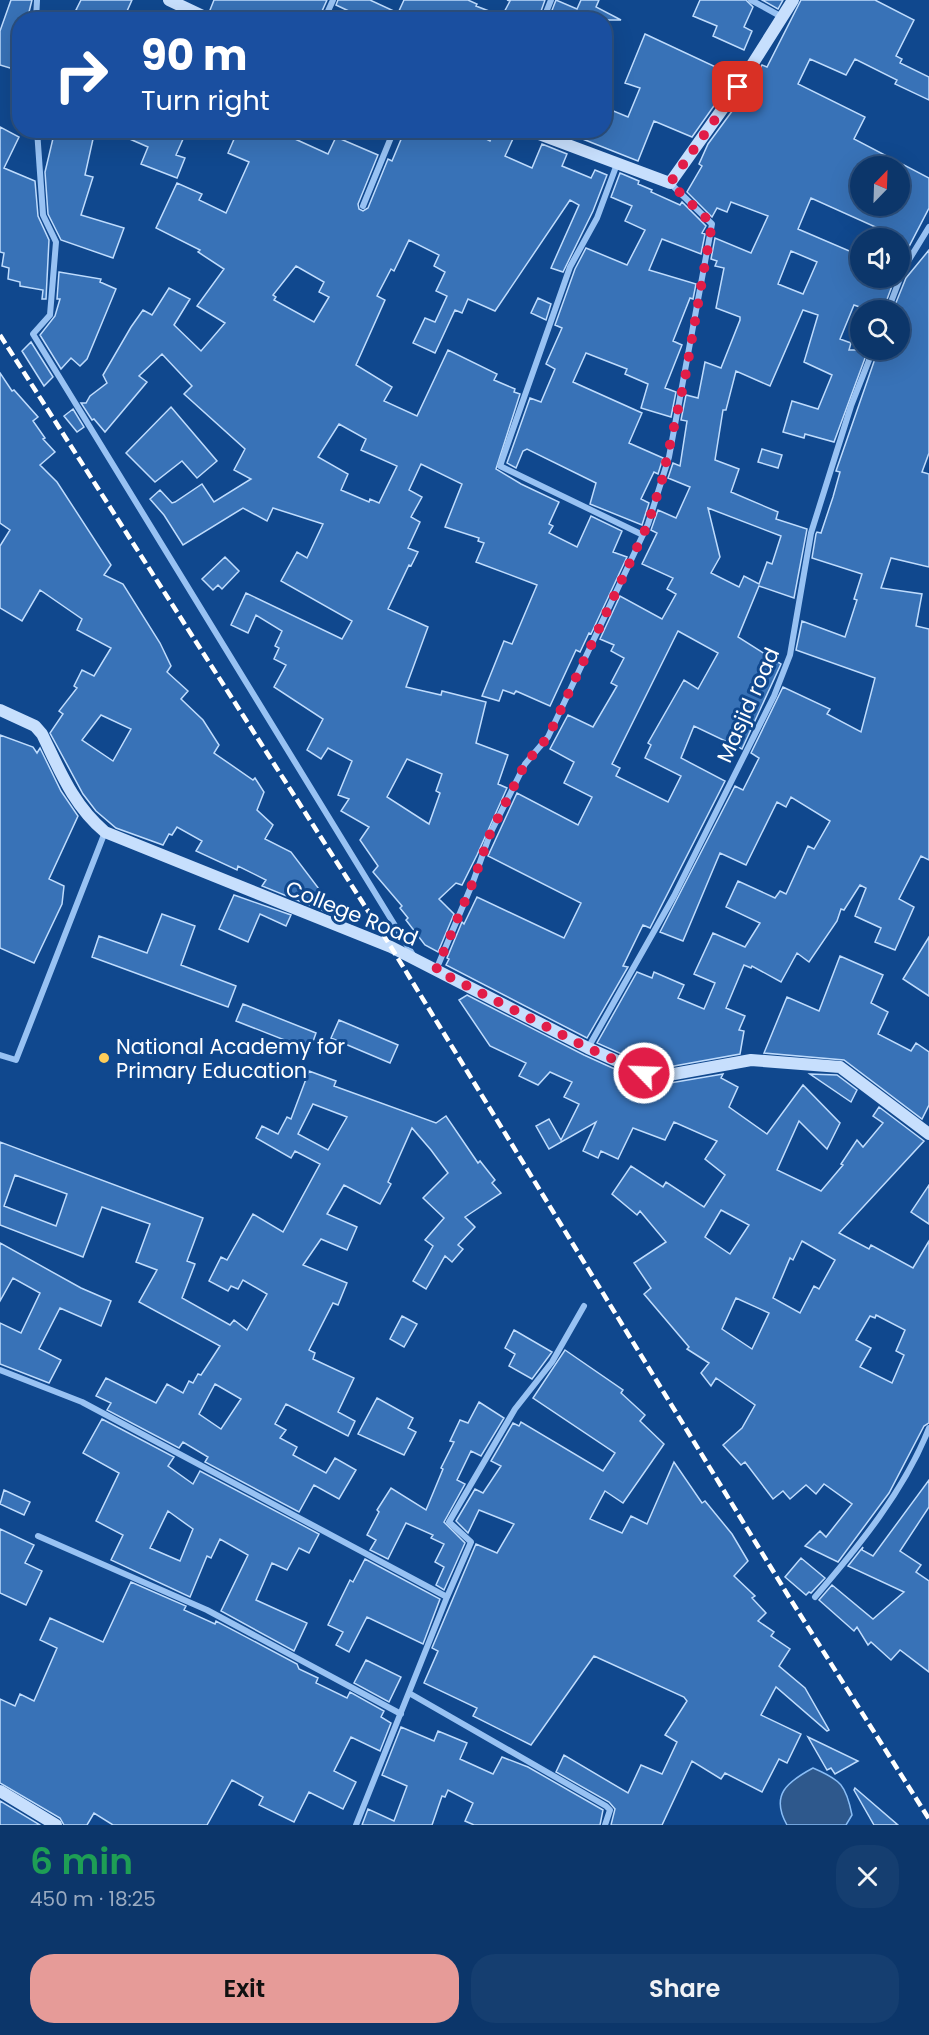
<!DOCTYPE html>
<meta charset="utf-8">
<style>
body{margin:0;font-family:Poppins,sans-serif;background:#153e70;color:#f1f3f6;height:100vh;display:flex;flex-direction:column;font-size:22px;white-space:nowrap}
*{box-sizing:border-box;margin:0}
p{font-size:20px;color:#9aabc1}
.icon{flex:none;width:33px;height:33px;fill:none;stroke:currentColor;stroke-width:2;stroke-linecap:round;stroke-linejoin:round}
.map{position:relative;height:1825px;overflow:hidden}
.panel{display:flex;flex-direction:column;background:#0c366a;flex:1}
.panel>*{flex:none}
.hud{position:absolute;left:12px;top:12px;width:600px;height:126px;border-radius:24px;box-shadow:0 6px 24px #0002,0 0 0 2px #2c507e;background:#1a4fa0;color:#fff;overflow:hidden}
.needle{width:39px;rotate:23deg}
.controls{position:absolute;left:850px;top:156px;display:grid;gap:12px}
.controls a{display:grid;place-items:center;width:60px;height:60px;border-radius:50%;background:#0c366a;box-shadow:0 6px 24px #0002,0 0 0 2px #2c507e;font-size:30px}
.pin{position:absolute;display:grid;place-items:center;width:51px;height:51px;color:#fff;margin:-26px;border-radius:12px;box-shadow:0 3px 9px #0006}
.me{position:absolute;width:66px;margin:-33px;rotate:294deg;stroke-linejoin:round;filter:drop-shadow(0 0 4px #0008)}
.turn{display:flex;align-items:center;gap:21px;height:126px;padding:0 30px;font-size:27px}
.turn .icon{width:78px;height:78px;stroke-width:2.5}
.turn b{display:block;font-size:42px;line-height:51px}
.round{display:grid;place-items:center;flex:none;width:63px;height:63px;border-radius:24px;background:#153e70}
.headline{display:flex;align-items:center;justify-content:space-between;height:102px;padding:0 30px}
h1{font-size:36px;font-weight:600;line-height:45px;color:#1e9e55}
.cta{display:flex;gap:12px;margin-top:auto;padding:12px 30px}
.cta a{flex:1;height:69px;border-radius:24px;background:#e69b98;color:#111;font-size:24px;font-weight:600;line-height:69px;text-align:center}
.cta a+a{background:#153e70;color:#f1f3f6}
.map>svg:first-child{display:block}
</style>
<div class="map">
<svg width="929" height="1825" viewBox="0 0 929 1825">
<rect width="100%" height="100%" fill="#10488e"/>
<path fill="#2e588c" stroke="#89bdf6" stroke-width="1.5" d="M813,1768c28,12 33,17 39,47l-6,10h-59c-17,-30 0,-43 26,-57z"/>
<path fill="#3872b7" stroke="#bfdcfd" stroke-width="1.5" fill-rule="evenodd" d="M11,0h21l-5,20h-7v51l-20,-6v-34z
M81,0h51l-9,20h-27l-20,-10z
M214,0h113l-9,20h-99l-9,-10z
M338,0h32l28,13 6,-13h64l9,4 -1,2 26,10 8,-15 -3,-1h38l-5,14 -4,-2 -4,8h-164l-32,-15z
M556,0l21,9 4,-9h18l-3,7 25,13h-69l-3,-2z
M700,0h46l7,7 -9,20 8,4 -8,19 -31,-14 4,-10 -24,-10z
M762,0h21l-5,9z
M801,0h74l39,20 -18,36 6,3 -2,4 29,14v23l-34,-16 2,-4 -42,-21 -9,16 -36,-16 -12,25 67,33 -11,22 75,39v30l-29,56v-26l-89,-40 -13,31 63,27v22h34l-12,32h-15l-14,-5 -14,34 11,4 -2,7h19l-34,92 -29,-8 -1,4 -21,-6 9,-31 26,8 14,-34 -28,-13 14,-47 -15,-5 -33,76 -34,-15 -10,39h-3l-8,50 24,9 -8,23 47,20 -2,7 31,10 -13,69 -35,-12 -21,51 43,27 -39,85 -48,-23 -13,32 44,23 -75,147 -7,-3 -20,41 5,1 -41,71 -141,-73 3,-6 -2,-1 15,-36 2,2 13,-27 87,41 17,-35 -93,-47 29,-63 61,32 14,-28 -28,-14 10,-21 -24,-13 18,-34 25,12 24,-41 -6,-3 13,-25 -13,-7 3,-6 -14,-6 20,-43 42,23 14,-25 -9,-5 6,-11 -31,-14 15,-31 -6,-3 7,-20 18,8 14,-31 -22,-9 5,-15 7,3 7,-45 -6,-1 5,-25 12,3 7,-36 16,6 19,-48v-3l-24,-9 8,-40 -9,-2 2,-5 -6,-2 4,-21 36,15 17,-37 -37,-14 -4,10 -10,-4 -5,9 -25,-25 15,-26 -3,-2 9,-20 44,-60 10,-19 5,2zM861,166h39v40h-39zM791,251l26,11 -14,32 -25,-10zM708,508l73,28 -9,28 -5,-2 -8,22 -15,-8 -5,11 -28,-14 9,-16zM678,631l40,22 -20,36 -14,-9 -36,63 3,2 -6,13 36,18 -13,26 -52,-26 4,-8 -8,-4z
M645,34l90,42 -43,61 -38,-16 -16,40 -63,-25 -1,2 -21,-8h51v-23l24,10 12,-29 -15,-5z
M0,127l19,10 -15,31 31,13 3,35 11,24 -3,59h-4l1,-9 -23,-4v-4l-12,-3 1,-11 -7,-2 2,-13 -4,-1z
M55,130h40l-10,45 8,2 -12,38 43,13 -11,30 -52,-18 -13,-26 -3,-42z
M109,130h78l-11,25 9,3 -8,20 -36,-14 7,-17z
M238,130h45l13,6 -1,3 33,15 8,-17 42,18 -20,49 1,5 4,2 5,-3 20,-49 4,2 13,-31h64l21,11 5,-11h22l-12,26 27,12 10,-24 25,10 -5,12 29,12 4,-8 12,5 -14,36 -30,61 -12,-4 28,-63 -9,-5 -75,111 -27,-12 -6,14 -7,-3 -20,43 -22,-10 12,-25 10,4 12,-26 -11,-5 9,-19 -11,-6 5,-11 -30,-15 -15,31 -3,-2 -14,27 8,4 -29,65 36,22 -8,14 33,15 31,-66 49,24 -3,6 21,9 -1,3 6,2 -24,75 25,15 38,18 -10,22 4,2 -4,7 28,14 14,-31 31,15 -9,21 14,5 -36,77 -2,-1 -9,19 -4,-2 -26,56 -34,-15 -2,3 -11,-4 -4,11 -17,-5 22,-55 8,3 25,-59 -61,-23 8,-19 -6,-2 1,-3 -34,-11 17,-43 -41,-20 -12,26 13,7 -11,20 9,5 -12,26 10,4 -7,14 -2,-1 -21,44 40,18 -22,60 35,8 1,-4 44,11 -10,41 32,12 -10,29 9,4 -30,67 -15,30 -6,-2 -17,16 15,15 -16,38 -13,-7 -19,-25 2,-2 -8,-10 2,-2 -29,-34 5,-6 -18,-26 9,-13 -28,-16 8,-12 -11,-4 14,-34 -24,-13 -7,11 -14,-9 16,-31 -49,-32 12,-22 -12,-6 5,-11 -4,-2 7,-15 -26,-16 -8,18 -17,-8 15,-32 96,46 10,-18 -71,-40 16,-29 10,6 16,-34 -50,-16 -6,13 -24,-13 -60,37 -19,-30 -14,-16 10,-9 12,13 3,-1 27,-18 12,18 37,-23 -17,-9 11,-21 -61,-55 8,-8 -30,-32 -23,22 8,6 -42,50 -11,-13 -2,1 -11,-17h5l4,-7 17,-13 -4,-8 28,-48 12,-17 9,5 17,-27 21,11 -16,26 27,26 24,-28 -28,-17 27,-37 -26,-17 2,-2 -44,-22 21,-45 25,11 -3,6 27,13 23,-51 -21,-9zM296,266l28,16 -5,10 10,5 -15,25 -40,-22 2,-3 -3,-2zM339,424l27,15 -5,11 36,16 -18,37 -9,-4 -1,3 -28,-12 7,-16 -30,-17zM407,759l35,15 -6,17 4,2 -11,31 -42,-27z
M620,173l19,8 -1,3 14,6 -1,2 29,13 2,-3 24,24 -4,7 3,1 -4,20 -39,-15 -13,31 47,14 -3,15 -3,-1 -17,43 9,4 -17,43 11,4 -5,25 -30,-9 7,-24 -23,-10 2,-5 -41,-16 -13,29 69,31 -13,30 34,15 -5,16 -4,-2 -13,27 8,4 -7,22 -52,-21 6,-21 -69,-34 -4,2 -7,17 -9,-5 23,-65 11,4 14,-33 -9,-5 16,-36 -7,-3 20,-56 11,-21 41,17 18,-35 -20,-9 7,-15 -21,-9z
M929,250v203l-7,19 7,2v93l-38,-9 -10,30 41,6 -6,32 13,3v231l-8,-4 -22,43 15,8 -19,43 -20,-8 6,-14 -26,-12 11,-28 -6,-3 -16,25 -3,-1 -4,12 -28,41 -12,-9 -16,29 -29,-16 -1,2 -7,-3 -18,43 19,8 -6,14 5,1 -4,23 -77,14 -17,-3 -49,-22 40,-71 15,6 2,-6 30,13 -6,13 26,11 11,-26 -21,-9 19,-41 32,14 15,-24 -34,-16 12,-26 37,17 5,-7 6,3 22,-48 6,3 16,-28 -39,-24 -5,10 -9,-5 -31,63 -26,-12 -37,88 -23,-9 75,-146 8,4 16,-32 -8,-5 32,-66 47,22 -3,5 34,18 14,-54 -79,-28 6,-29 43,16 12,-37 -3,-1 8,-25 -50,-16 4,-24 1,-2 4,1 12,-36 7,-25 -4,-1 42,-121h22v-40h-7l13,-32z
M59,272l42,7 -1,3 16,7 -29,70 -7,7 -9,-8 -10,11 -21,-34 15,-19 5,-17h-3z
M538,298l13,6 -5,16 -15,-7z
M31,342l22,35 -9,9 -22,-35z
M0,373l12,18 2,-1 24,27 -5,4 12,17 -2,1 12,13 -15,13 17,17 54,83 -7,10 19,9 37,59 11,23 -4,6 21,19 -7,8 22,21 16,25 -5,8 39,27 2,-2 9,14 -7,18 16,15 -8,14 26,13 50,66 -79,-32 4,-6 -28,-14 -1,4 -41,-19 6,-10 -25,-14 -5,8 -3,-1 -6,11 -47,-17 -20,-17 -13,-17 -33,-61 13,-19 -4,-3 18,-23 -3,-2 8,-16 12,6 17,-28 -34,-18 5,-11 -42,-29 -18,31 -22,-13v-62l10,-16 -10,-7zM101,715l30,14 -18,32 -31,-21z
M171,407l46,54 -20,17 -15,-17 -27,21 -29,-29z
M73,409l11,18 -7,5 -13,-16z
M762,449l20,6 -4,13 -20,-6z
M225,557l14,14 -17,18 -4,-4 -5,5 -11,-11z
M0,735l33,12 4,6 3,-5 21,43 17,25 -29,63 15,7 -2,18 -28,59 -34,-15z
M234,895l57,20 -5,11 -26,-12 -12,28 -29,-13z
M162,914l33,12 -14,39 55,21 -8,21 -136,-50 7,-21 48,17z
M929,937v59l-26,-17z
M840,956l43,19 -12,28 17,9 -10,22 33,17 5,-8 13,9v53l-7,14 -78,-59 -80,-7 23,-56 32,14z
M467,995l117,60 57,26 23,3 59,-10 -2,4 17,9 -9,20 38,27 36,-49 37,38 -13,26 -28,-28 -22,49 44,21 22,-26 -2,-1 16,-24 6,7 20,-24 -10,-7 6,-9 45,34 -85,92 30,16 2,-4 42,23 16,-27v182l-5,3 -35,67 -51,69 -33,-16 15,-15 6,6 26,-33 -28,-20 -8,10 -10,-9 -16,14 -7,-8 -10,8 -28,-37 -4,3 -18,-20 19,-17 13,-23 -39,-27 -5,8 -10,-13 8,-10 -22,-14 2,-2 -45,-53 7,-6 -17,-25 32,-21 -26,-31 -3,4 -25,-21 19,-28 32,21 3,-5 38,25 21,-32 -20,-16 12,-18 -43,-19 -9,18 -32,-12 -15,31 -17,-8 -3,7 -15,-7 13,-29 -47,27 -13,-23 13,-7 12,21 18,-36 -15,-7 8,-15 -22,-10 -12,13 -19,-9 7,-13 -36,-17 -31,-46zM721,1210l28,15 -19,29 -25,-17zM802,1241l33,19 -16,29 -5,-3 -14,27 -27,-15 17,-40 3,2zM736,1298l33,15 -17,36 -30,-20zM876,1315l29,15 -9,21 8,4 -12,28 -32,-16 11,-19 -15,-8 14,-24 5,2z
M243,1004l73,29 -6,17 -74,-29z
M339,1020l59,25 -8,18 -59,-25z
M309,1071l27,10 -2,5 102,37 10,-7 32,47 2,-2 15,19 -3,3 9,10 -36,24 10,10 -17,18 5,4 -11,13 -7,-6 -19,33 -13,-8 20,-35 -8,-6 19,-22 -21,-20 25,-25 -17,-23 -19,-22 -24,54 3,2 -11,20 -36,-19 -17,29 30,13 -10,23 -26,-11 -18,26 44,18 -9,22 -5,-2 -24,47 6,3 -2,6 41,19 -16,34 17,9 -7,15 -62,-32 -11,20 11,6 -6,8 17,9 -4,8 33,18 9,-15 21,12 -17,29 -25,-14 -15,27 -94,-50 3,-5 -25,-15 -4,6 -72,-38 4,-7 -15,-7 10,-18 50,25 11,-19 16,9 6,-12 4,2 5,-9 3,1 19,-29 -81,-44 18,-32 -21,-8 14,-38 -48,-17 -19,50 -83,-32v-83l203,76 -16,43 8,3 -13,34 48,27 4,-5 13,10 20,-36 -24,-14 -5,9 -7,-3 -3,5 -19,-10 12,-24 6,3 26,-46 30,18 37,-68 -25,-13 -4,7 -35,-20 6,-12 16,8 9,-17 4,2zM313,1104l34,13 -19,33 -30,-16zM15,1175l52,19 -11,32 -52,-20zM215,1384l26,15 -20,30 -22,-15z
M810,1074l27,1 20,15 -6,12z
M929,1185v39l-18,-12z
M0,1243l81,45 30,13 -10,25 -41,-18 -21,41 22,11 -12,23 -49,-19v-41l21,10 19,-40 -27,-15 -13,23z
M402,1316l15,8 -13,23 -14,-8z
M514,1330l38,22 -20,27 -23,-13 6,-12 -10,-6z
M565,1350l58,40 -2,3 24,22 -5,6 24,23 -41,59 -18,-12 -15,28 32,14 9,-17 16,8 27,-62 28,41 3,-2 27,33 16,27 -14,15 21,20 -3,2 14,15 -8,8 16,11 -3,4 19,13 -11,17 26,22 24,42 -2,1 -51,-44 -15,28 40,19 -14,29 -8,-4 -17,33 -37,-19 -4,6 -29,-18 -30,64h-51l4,-16 -6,-7 -53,-30 8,-17 64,38 13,-28 21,9 15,-32 -12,-7 22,-34 -3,-4 -90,-41 -63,89 -58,-29 4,-8 -53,-25 14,-32 -6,-3 44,-104 21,9 17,-29 -35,-14 -11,23 -12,-12 19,-32 8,4 18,-27 -10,-5 22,-38 6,3 2,-4 82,49 12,-18 -82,-55z
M377,1398l36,20 -5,10 8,4 -12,23 -46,-21z
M479,1402l25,16 -23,38 -10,-5 -14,29 8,4 -21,38 21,21 -21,47 -8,-5 8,-18 -9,-5 9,-18 -13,-6 2,-3 -27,-12 -18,36 -18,-9 6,-10 -9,-5 12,-23 -2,-2 14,-22 35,22 17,-41 -2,-1 13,-26 -4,-1 10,-21 8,3z
M102,1419l72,38 -6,9 25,18 7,-13 119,63 -10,19 -10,-5 -12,22 -15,-7 -16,37 51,23 -13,28 -73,-40 27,-56 -28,-16 -9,19 -4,-2 -17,41 -79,-37 12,-25 -27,-14 23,-48 -36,-20zM168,1511l25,18 -13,32 -30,-13z
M929,1480v27l-29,44 21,14 -5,7 13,9v91l-29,-22 -9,10 -20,-18 -3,3 -11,-18 -3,4 -35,-31 13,-15 41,34 31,-27 -56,-26 15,-19 -1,3 11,6z
M4,1490l26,12 -6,13 -24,-11z
M0,1529l34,16 -9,18 17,8 -16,34 -26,-12z
M801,1558l24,20 -14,15 -2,-1 -3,3 -21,-18z
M365,1559l75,40 -17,45 -56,-27 -18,35 -13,-7 7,-13 -15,-7 22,-45 3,2z
M131,1582l55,24 -2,4 31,14 1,-3 81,43 2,5 19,9 -2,5 31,15 3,-6 34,19 -3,6 10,6 -11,28 -29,-14 -17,34 22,11 -13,27 -34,-17 -15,30 -35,-17 4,-8 -31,-17 -25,45h-94l-19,-12 -7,12h-23l-4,-7 -60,-35v-84l15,7 5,-12 14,7 23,-53 -17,-8 10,-22 53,24z
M366,1660l35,17 -12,25 -35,-19z
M401,1727l33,14 4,-10 29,12 -7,16 33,15 9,-17 26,10 75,43 -3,15h-126l-9,-4 8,-18 -25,-13 -3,7 -3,-1 -10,29h-70l6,-16 26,12 13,-35 -25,-11z
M808,1737l50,24 -23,13 -4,-6 -4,2z
M855,1788l43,37h-24l-20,-35z
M0,1801l40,24h-40z"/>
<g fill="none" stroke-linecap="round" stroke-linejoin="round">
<path stroke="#98c2f3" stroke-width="6" d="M751,0l31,17
M36,20l1,-20
M324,20l9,-20
M543,20l8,-20
M37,130l6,85 13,27 -6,73 -17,19 380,621
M617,164l-20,54 -27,49 -70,199 143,69
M363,206l31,-76
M888,310l16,-42 25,-41
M436,970l37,-88 17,-48 35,-70 23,-27 100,-213 21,-67 43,-233 -42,-41
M588,1048l86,-152 100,-200 16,-41 21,-122 40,-127 22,-56
M0,1055l16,5 89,-228
M0,1370l82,32 365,195 -91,228
M38,1536l169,74 194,104
M447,1597l24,-55 -22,-20 66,-113 37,-47 32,-56
M815,1597c44,-51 89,-106 114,-169
M409,1693l197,113 4,4 -5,15"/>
<path stroke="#c7dffd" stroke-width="12" d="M169,0l42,20
M528,130l142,53 68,-96 55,-87
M0,710l35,16 7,8c18,37 31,71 63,98l286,115 197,101 56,25 19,3 88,-16 89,7 89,67
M0,1791l56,34"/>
<path stroke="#fff" stroke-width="4.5" stroke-dasharray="10 4.5" stroke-linecap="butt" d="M0,335l391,612 398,650 140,222"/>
</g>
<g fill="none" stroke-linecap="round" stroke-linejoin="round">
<path stroke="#e11d48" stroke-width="10" stroke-dasharray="0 18" d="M644,1073l-56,-25 -152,-78 37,-88 17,-48 35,-70 23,-27 100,-213 14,-44 23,-102 27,-154 -42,-41 68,-96"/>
</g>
<circle fill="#ffcd59" stroke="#10488e" stroke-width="2" cx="104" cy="1058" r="6"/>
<g text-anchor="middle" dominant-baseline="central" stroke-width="6" stroke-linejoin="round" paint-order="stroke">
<g font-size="21" fill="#fff" stroke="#10488e">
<text transform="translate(748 705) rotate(-66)">Masjid road</text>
<text transform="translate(352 913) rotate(22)">College Road</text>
</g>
<g font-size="21" fill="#fff" stroke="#10488e" text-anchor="start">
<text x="116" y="1046">National Academy for<tspan x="116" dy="24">Primary Education</tspan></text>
</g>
</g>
</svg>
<div class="controls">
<a><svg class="needle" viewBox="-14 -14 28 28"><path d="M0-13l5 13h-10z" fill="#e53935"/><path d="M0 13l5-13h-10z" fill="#9aabc1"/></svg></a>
<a><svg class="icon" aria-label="sound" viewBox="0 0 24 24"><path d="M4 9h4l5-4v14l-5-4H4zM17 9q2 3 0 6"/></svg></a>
<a><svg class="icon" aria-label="search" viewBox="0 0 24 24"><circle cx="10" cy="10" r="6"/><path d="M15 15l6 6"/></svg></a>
</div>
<div class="pin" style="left:738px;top:87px;background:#d93025"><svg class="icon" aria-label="arrive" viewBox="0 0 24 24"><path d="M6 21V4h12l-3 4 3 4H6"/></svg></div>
<svg class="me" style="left:644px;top:1073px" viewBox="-20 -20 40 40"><circle r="17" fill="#e11d48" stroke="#fff" stroke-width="3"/><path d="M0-11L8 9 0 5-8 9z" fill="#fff"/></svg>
<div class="hud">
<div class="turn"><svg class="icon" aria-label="right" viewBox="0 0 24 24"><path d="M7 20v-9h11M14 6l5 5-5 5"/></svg><div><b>90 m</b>Turn right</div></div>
</div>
</div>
<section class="panel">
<div class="headline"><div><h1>6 min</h1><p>450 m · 18:25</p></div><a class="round"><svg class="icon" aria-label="close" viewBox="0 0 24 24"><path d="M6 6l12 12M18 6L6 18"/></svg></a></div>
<div class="cta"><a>Exit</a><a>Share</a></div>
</section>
